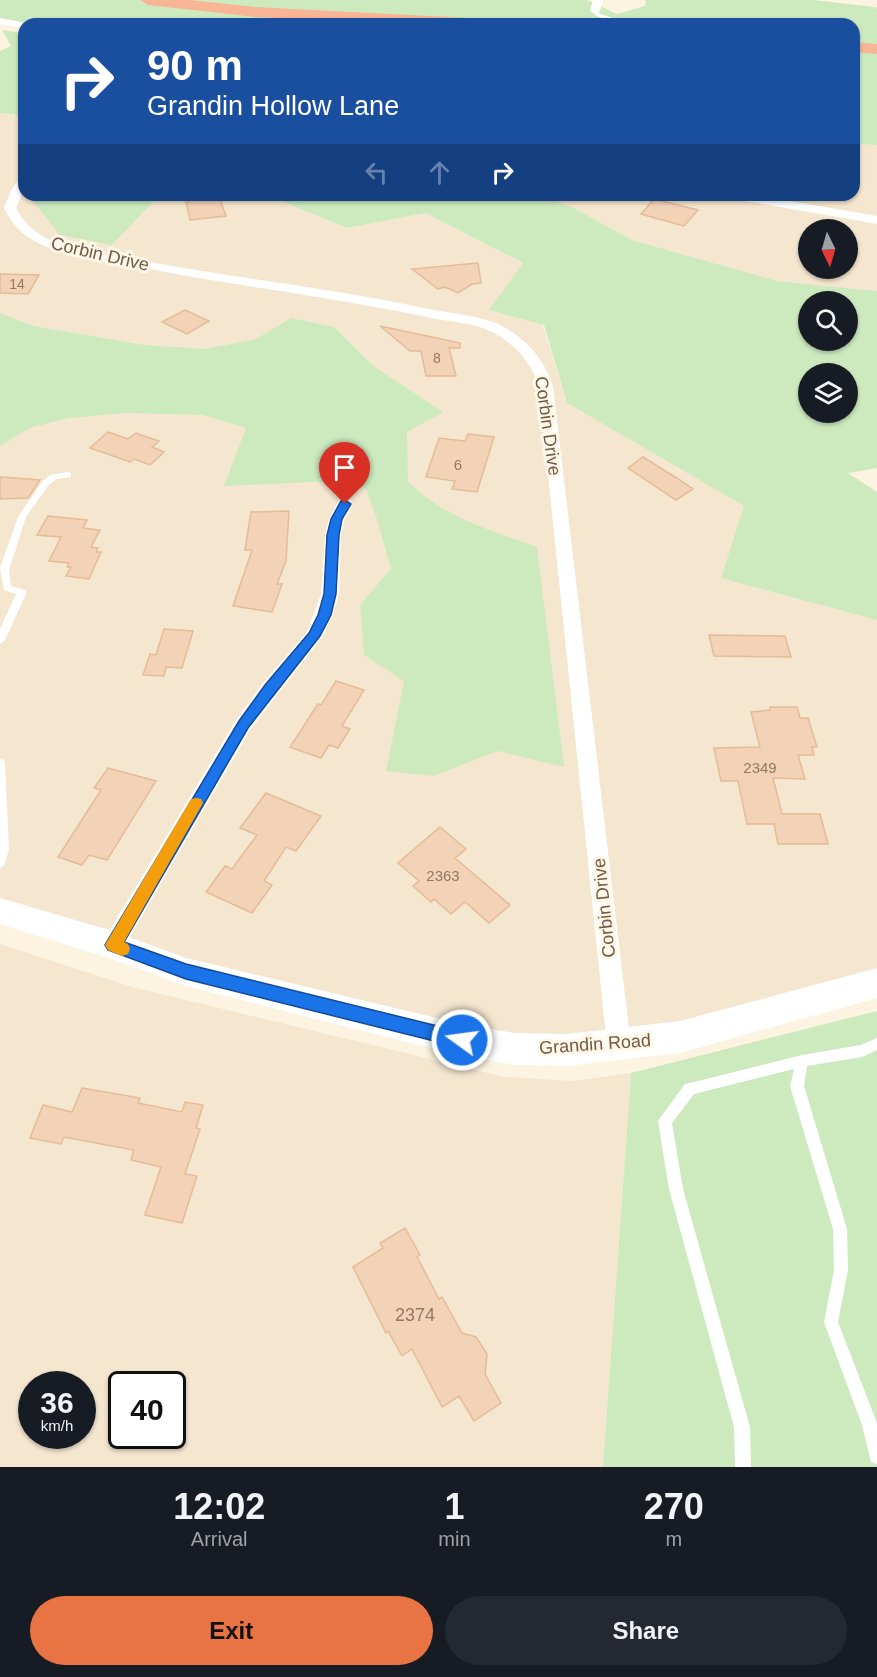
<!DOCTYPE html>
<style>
body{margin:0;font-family:Arial,sans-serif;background:#242831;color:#f1f3f6;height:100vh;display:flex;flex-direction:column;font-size:22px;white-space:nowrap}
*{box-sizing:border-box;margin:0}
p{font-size:20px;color:#9ea1a6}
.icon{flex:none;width:33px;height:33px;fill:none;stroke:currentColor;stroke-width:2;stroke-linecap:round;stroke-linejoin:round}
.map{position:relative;height:1467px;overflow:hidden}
.side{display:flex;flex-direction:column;background:#171b24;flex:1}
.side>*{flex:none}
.guide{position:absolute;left:18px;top:18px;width:842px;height:183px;border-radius:18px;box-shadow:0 2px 4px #0004;background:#1a4fa0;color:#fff;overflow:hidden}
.needle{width:39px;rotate:175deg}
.fabs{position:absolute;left:798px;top:219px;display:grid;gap:12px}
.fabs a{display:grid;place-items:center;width:60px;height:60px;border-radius:50%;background:#171b24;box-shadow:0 2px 4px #0004;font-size:30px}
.speed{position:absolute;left:18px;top:1371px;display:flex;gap:12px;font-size:30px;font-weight:700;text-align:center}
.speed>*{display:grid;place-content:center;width:78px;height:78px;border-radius:50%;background:#171b24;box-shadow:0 2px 4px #0004;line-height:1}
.speed small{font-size:15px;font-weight:400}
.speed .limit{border:3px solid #111;border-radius:9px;background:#fff;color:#111}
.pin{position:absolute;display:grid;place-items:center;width:51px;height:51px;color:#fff;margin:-62px -26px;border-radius:50% 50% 50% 0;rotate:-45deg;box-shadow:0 0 6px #0007}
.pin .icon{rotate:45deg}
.me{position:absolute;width:66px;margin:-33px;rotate:284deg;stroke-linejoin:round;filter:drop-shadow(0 0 4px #0008)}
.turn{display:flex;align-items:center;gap:21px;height:126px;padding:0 30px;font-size:27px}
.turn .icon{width:78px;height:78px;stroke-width:2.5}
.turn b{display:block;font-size:42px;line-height:51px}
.lanes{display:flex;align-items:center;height:57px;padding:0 30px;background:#0003;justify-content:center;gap:30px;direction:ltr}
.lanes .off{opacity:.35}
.eta{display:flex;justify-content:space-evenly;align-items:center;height:102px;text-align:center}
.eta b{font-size:36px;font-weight:700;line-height:42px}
.action{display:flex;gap:12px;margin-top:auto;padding:12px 30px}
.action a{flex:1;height:69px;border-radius:36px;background:#e87443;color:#111;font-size:24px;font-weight:700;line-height:69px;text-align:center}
.action a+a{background:#242831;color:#f1f3f6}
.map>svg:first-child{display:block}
</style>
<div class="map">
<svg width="877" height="1467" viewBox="0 0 877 1467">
<rect width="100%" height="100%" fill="#fcf3e0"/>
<path fill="#f4e6cf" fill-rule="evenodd" d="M24,102v93h13l-4,7 79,43 48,-50h107l80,33 77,-15 99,50 44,140 177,103 133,114v363l-197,54 -166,12 -514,-138v-798l20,2z
M854,144l23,1v146l-100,-10 -145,-41 -60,-33 -33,-12h315zM808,230h40v38h-40z
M0,944l132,43 373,90 68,4 58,-8 -28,394h-603zM32,1384h50v52h-50zM122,1384h50v52h-50z"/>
<path fill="#cdeabf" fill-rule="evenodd" d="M0,0h587l30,14 28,-8 1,-6h168l61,7 2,2v136l-23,-1v-120h-821l-33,-6z
M2,30l22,3v69l-4,13 -20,-2v-62l11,-5z
M37,195h123l-48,50 -52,-10 -27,-34z
M267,195h272l33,12 60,33 145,41 100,10v177l-29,5 29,19v128l-156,-42 23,-72 -177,-103 -23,-78 -55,-15 34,-47 -98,-50 -78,15zM808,302h40v38h-40zM808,374h40v38h-40z
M0,313l33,13 111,19 61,4 51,-10 35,-21 43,9 38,38 71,47 -36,20 1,50c36,35 84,49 129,65l27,220 -66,-16 -65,25 -47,-5 18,-90 -40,-26 -4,-50 31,-36 -14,-50 -11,-30 -31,-8 -111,5 22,-58 -43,-13 -77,-2 -57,5 -40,10 -29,18z
M877,1011v456h-274l28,-394z"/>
<path fill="#f2d3b8" stroke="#e5bb98" stroke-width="1.5" d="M219,196l7,20 -36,4 -4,-18h3v-2z
M654,199l44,11 -14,16 -43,-12z
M478,263l3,20 -9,1 -14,9 -13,-6 -7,2 -26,-20z
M0,274l39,1 -11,19 -28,-1z
M185,310l24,11 -22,13 -25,-12z
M380,326l80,17v5h-11l7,28h-30l-5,-25h-11z
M108,432l20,7 8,-6 5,2 18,6 -7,6 12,5 -14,13 -16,-6 -4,3 -40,-14z
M468,434l26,3 -17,55 -25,-3 3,-8 -29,-4 13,-39 26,3z
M643,457l32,20 18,12 -17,11 -48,-32z
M0,477l40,3 -12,18 -28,1z
M289,511l-3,50 -9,23h5l-10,28 -39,-6 19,-56h-7l6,-38z
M48,516l39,4 -4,8 17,2 -9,17 7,1 -2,4h5l-12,27 -23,-3 5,-9h-4l2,-4 -20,-2 12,-24 -24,-2z
M164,629l29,2 -11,37 -16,-1 -2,9 -21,-1 7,-21 6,1z
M709,635l76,1 6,21 -77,-1z
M336,681l28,9 -22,36 8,3 -12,19 -9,-3 -8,13 -31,-11 28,-43 3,1z
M770,707h27l3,11h8l9,29h-5l2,8h-16l7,24 -32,-1 9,36h38l8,30h-50l-4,-20h-27l-9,-43h-17l-7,-33 46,-1 -9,-35 19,-2z
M108,768l48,13 -49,79 -18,-5 -7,10 -24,-8 43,-67 -7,-2z
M266,793l55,23 -25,35 -10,-4 -22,34 8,4 -20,28 -46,-21 19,-26 7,3 25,-34 -17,-7z
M440,827l26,22 -11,9 55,47 -21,18 -24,-21 -14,12 -17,-15 -3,3 -18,-16 6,-5 -21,-18z
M82,1088l58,10 -2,5 44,9 3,-10 18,3 -7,23 4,1 -15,45 12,2 -15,47 -37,-8 16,-48 -30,-7 3,-10 -70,-13 -3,7 -31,-6 13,-33 29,7z
M405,1228l15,27 -3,2 22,42 3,-2 20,36 14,4 11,17 -2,20 16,29 -27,18 -15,-25 -17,11 -30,-58 -10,7 -14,-25 -2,2 -33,-66 30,-19 -3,-5z"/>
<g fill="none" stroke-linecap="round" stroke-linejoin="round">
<path fill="#fff" fill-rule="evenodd" d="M593,10h4l3,4 32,10h-9l-27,-8z
M68,472l3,1v4l-15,2 -8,7 -22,31 -17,53 2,16 14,4 2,2 -22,48 -5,4v-15l16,-35 -12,-4 -4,-22 18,-51 24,-35 8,-7z
M0,759l4,1 1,3 4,86 -5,17 -4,2z
M877,1038v12l-15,7 -55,9 -3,20 43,143 1,41 -10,52 39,101v41l-6,-2 -9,-37 -38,-103 10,-52 -1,-41 -43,-143 4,-17 -100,25 -22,29 11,66 67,238 1,40h-16l-1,-40 -65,-238 -11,-68 27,-37 5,-1 112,-28 59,-10z"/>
<path fill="#fff" fill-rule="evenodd" d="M593,0h10l-3,11 -5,3 -5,-3z
M0,18l28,6h-4v4l-24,-4z
M24,176v12l-8,20c7,14 18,24 32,31 31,13 69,16 102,23 91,17 183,26 273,46 21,4 57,8 75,16 27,13 47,35 55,63l78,659 -4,8 -8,3 -8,-3 -4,-8 -68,-659c-8,-26 -25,-44 -49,-56 -16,-8 -37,-9 -54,-12 -96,-21 -195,-32 -292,-51 -34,-6 -74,-9 -106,-25 -16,-8 -26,-19 -34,-35l7,-18 9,-12z
M729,195h26l122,21v8l-142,-25z
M345,499l6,1 2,4 -8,15 -4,16 -2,59 -6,21 -10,21 -73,94 -129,222 -8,3 -8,-3 -3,-7 3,-7 131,-218 27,-37 44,-51 14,-38 4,-59 4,-16 10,-19z"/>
<path fill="#fff" fill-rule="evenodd" d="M0,898l113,33 73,27 276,66 52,9 53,1 113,-13 197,-53v30l-197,55 -113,13 -53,-1 -52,-9 -276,-70 -74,-27 -112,-35z"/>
<path fill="#f8b696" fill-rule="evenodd" d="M140,0h50l65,7 234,12 8,5h-101l-141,-7 -107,-12z
M854,42l23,2v10l-23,-2z"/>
</g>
<path fill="#1a73e8" stroke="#114b97" stroke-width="1.5" d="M345,500l6,4 -9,15 -3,16 -3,59 -5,21 -11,21 -72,92 -124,214 62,22 276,68 6,2 2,6 -2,6 -6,2 -276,-69 -78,-29 -3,-5 134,-224 26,-36 44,-52 9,-18 6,-21 3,-59 4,-16 10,-18z"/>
<path fill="#f59e0b" d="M196,798l5,1 2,4 -79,139 4,2 2,5 -2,5 -6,2 -14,-6 -3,-5 3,-5 83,-141z"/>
<g text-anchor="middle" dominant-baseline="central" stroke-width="6" stroke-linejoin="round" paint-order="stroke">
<g font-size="14" fill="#937863">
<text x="17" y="284">14</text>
<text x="437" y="358">8</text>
</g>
<g font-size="15" fill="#937863">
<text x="458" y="464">6</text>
<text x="760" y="767">2349</text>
<text x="443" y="875">2363</text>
</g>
<g font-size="18" fill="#735a47" stroke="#fff7e7">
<text transform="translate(100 254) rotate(13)">Corbin Drive</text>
<text transform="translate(548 426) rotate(82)">Corbin Drive</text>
<text transform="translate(604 908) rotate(-96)">Corbin Drive</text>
<text transform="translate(595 1044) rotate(-4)">Grandin Road</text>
</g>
<g font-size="18" fill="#937863">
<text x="415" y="1315">2374</text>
</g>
</g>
</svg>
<div class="fabs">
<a><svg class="needle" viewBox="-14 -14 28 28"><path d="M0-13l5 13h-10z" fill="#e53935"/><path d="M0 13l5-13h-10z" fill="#9ea1a6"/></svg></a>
<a><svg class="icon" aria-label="search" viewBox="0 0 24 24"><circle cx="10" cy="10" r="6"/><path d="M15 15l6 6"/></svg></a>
<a><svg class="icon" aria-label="layers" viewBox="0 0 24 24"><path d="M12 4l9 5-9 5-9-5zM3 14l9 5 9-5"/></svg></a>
</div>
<div class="speed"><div>36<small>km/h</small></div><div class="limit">40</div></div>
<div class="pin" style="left:345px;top:504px;background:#d93025"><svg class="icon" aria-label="arrive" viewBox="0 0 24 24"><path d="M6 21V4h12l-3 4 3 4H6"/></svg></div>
<svg class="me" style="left:462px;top:1040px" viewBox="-20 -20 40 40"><circle r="17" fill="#1a73e8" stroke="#fff" stroke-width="3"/><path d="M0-11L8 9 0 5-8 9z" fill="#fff"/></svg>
<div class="guide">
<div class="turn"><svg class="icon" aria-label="right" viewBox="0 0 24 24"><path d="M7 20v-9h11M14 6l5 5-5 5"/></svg><div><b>90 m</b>Grandin Hollow Lane</div></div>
<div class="lanes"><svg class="icon off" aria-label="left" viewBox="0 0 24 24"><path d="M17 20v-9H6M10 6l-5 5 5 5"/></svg><svg class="icon off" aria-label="ahead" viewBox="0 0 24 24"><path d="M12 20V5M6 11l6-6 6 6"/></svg><svg class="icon" aria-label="right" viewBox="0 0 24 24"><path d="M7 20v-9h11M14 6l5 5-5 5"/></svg></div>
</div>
</div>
<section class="side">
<div class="eta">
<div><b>12:02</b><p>Arrival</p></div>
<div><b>1</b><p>min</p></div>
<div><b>270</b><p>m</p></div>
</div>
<div class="action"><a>Exit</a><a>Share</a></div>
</section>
